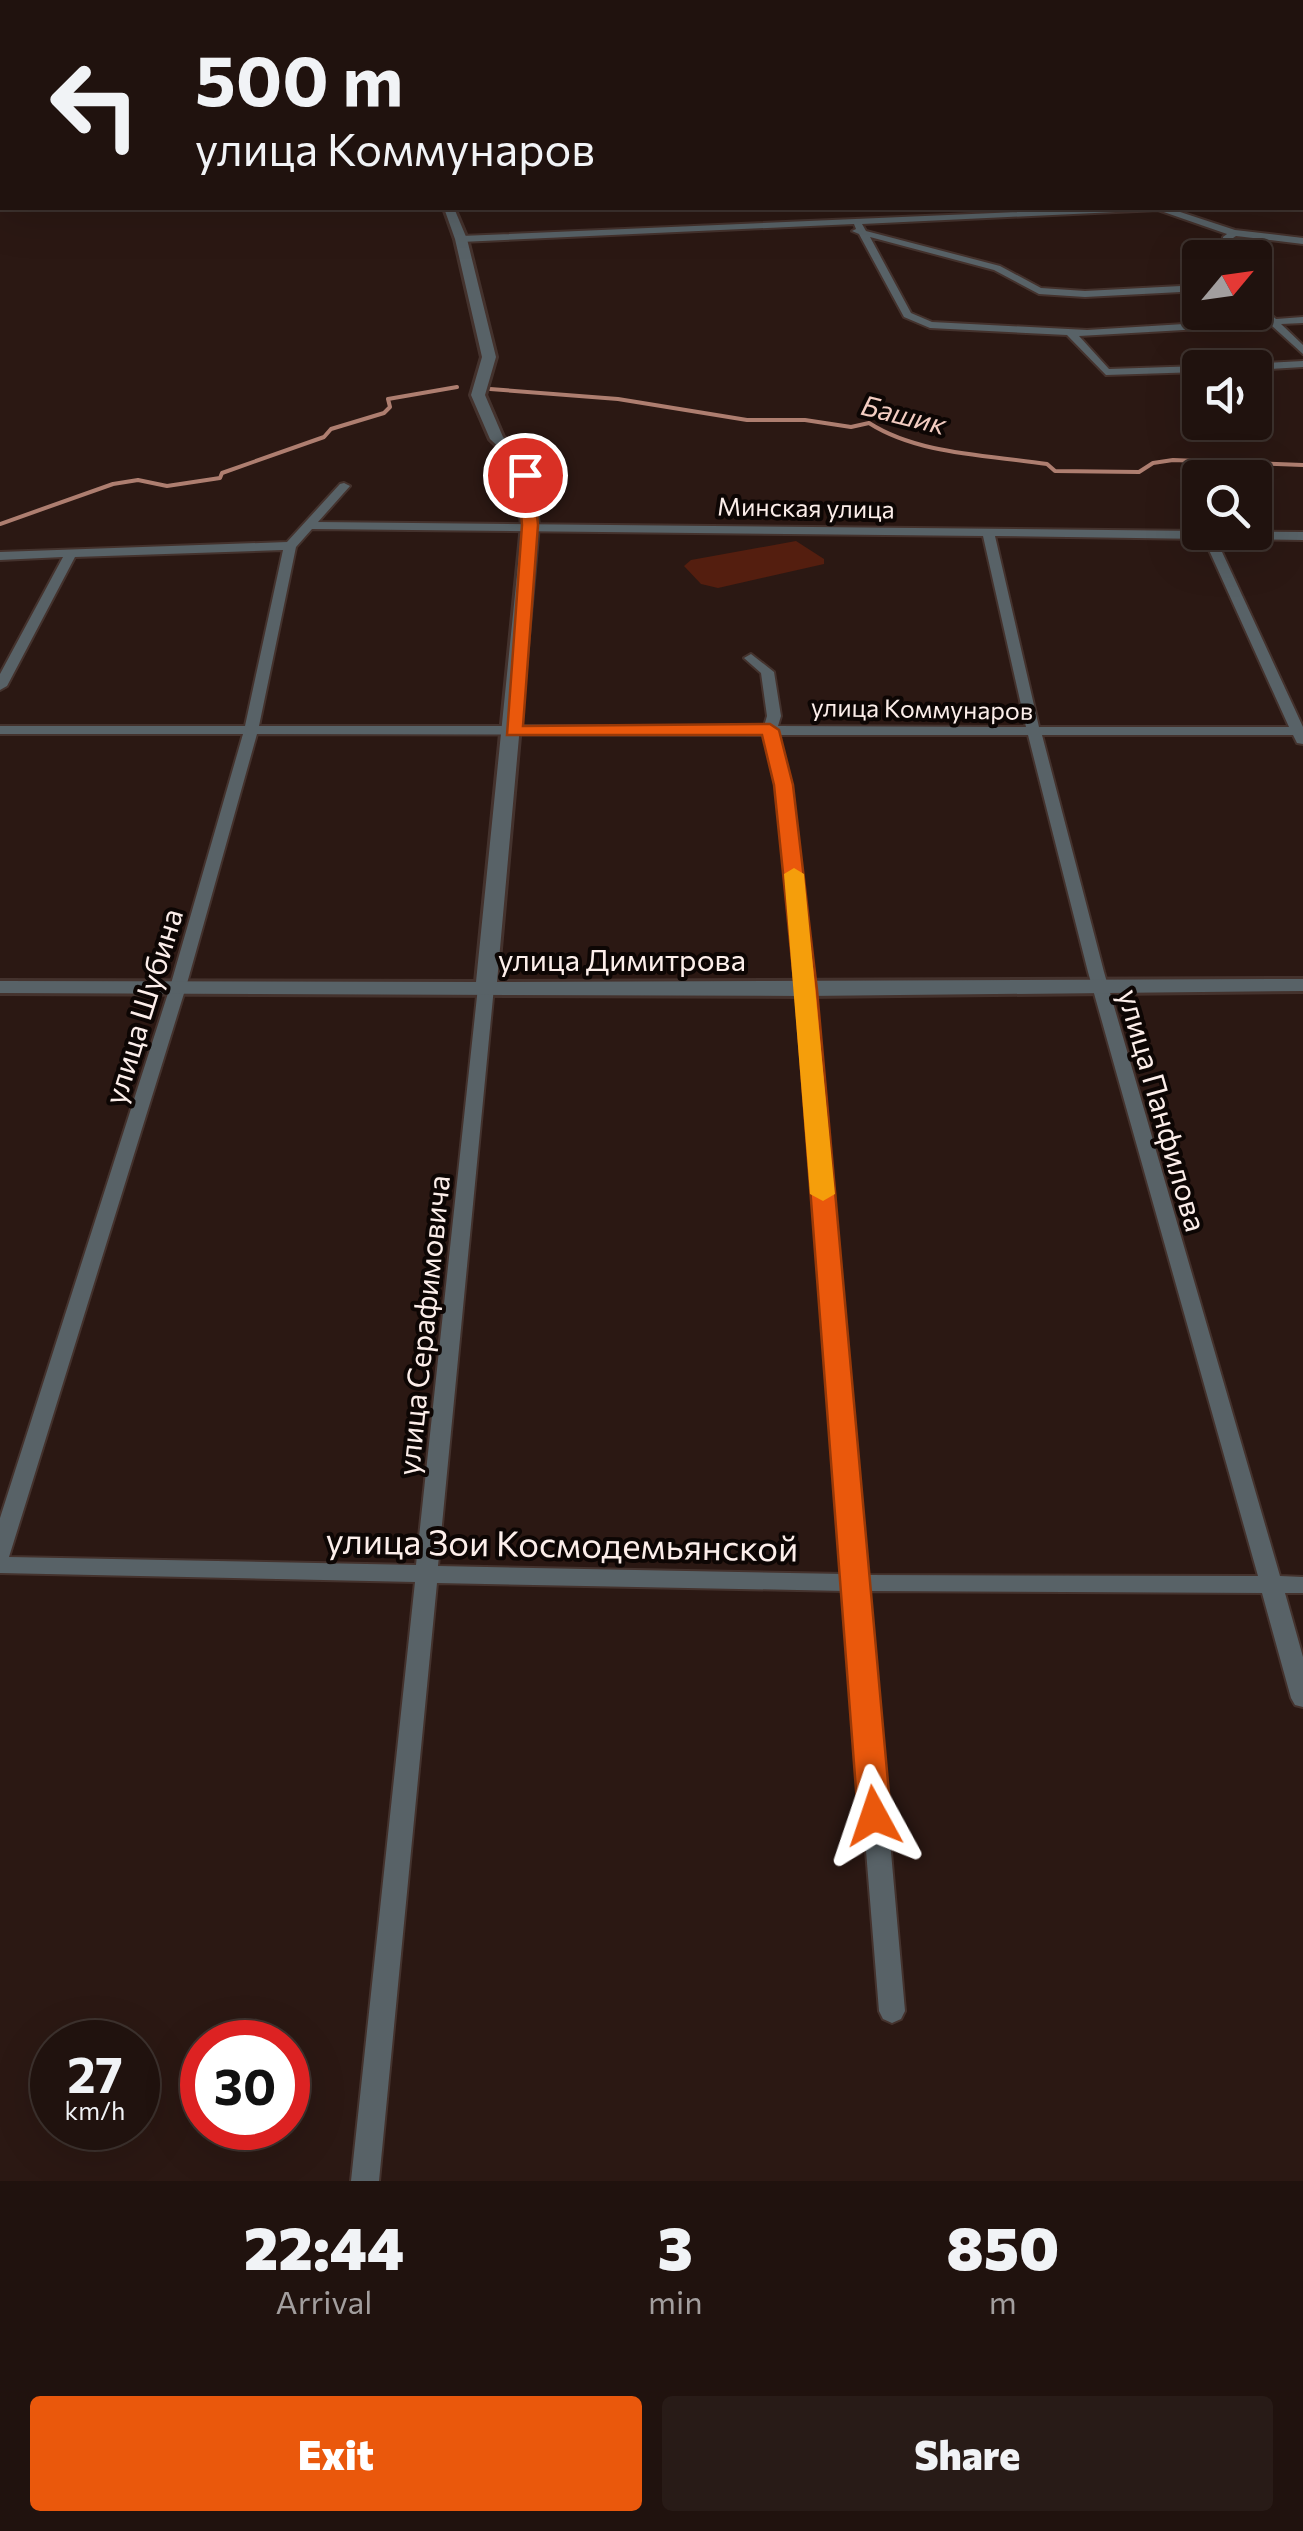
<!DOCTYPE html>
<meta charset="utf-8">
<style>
body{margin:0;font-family:Commissioner,sans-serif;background:#281b17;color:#f1f3f6;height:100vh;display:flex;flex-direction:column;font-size:38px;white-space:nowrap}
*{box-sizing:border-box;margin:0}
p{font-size:32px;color:#a29e9e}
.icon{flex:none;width:55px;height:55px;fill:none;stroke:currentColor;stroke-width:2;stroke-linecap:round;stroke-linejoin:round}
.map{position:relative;height:2181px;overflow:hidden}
.side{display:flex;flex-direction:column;background:#20120e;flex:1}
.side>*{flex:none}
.hud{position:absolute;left:0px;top:0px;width:1305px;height:210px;box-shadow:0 10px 40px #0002,0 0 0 2px #3d322e;background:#20120e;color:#f1f3f6;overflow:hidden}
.needle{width:65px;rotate:61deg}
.fabs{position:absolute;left:1182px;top:240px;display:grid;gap:20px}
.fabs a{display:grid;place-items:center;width:90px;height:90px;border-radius:10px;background:#20120e;box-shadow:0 10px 40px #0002,0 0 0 2px #3d322e;font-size:50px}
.speed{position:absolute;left:30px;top:2020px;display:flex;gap:20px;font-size:50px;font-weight:700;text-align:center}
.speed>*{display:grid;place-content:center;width:130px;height:130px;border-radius:50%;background:#20120e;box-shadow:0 10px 40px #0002,0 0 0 2px #3d322e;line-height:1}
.speed small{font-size:25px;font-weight:400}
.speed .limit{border:15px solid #d22;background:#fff;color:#111}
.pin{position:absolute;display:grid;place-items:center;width:85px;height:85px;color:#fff;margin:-42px;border:5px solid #fff;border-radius:50%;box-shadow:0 2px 10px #0007}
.me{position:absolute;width:110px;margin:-55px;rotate:355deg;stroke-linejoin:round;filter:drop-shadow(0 0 8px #0008)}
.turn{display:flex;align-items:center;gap:35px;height:210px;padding:0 30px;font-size:45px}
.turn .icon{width:130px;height:130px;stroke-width:2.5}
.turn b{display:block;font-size:70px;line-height:85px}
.eta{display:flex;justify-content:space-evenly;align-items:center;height:170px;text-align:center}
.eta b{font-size:60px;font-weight:800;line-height:70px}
.button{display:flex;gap:20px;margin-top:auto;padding:20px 30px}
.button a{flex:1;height:115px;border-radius:10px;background:#ea580c;color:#fff;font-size:40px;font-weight:800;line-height:115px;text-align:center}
.button a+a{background:#281b17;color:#f1f3f6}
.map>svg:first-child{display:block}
</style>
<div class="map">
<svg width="1303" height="2181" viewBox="0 0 1303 2181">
<rect width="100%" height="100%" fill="#2b1813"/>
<path fill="#392019" d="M0,0h502l5,2h-505l-2,90z"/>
<path fill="#541e0f" d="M796,541l28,18v5l-106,24 -17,-4 -17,-18 7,-6z"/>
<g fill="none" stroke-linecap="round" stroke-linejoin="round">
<path stroke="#ae7e70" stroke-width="4" d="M490,389l128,10 129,21h58l46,7 18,-4c50,32 120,32 178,41l8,7 84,1 14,-9 20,-3 130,5
M0,524l113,-40 25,-4 29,6 53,-8 2,-5 102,-36 7,-8 53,-16 6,-6 -2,-8 69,-12"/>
<g stroke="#44322d" stroke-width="4">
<path id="minor" d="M0,191l2,1v4l-2,1z
M1302,202h1v6h-2z
M1108,208h60l67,22 68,8v6l-67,-8 -3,2v20h-10v-21l4,-3 -69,-24 -296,14 4,7 134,35 41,22 44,3 115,-6v6l-115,6 -46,-3 -45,-24 -124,-33 41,76 21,9 155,8 178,-11 -10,-10v-8l21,18 27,-2v6l-22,1 22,21v9l-32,-29 -192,11 30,33 91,-3 4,2h-4v4l-94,3 -39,-40 -137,-7 -26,-11 -45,-83 -7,-3 4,-2 -2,-5 -393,18 -5,-3 5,-3z
M1303,361v6l-48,3 -36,-2 5,-3z
M344,483l6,3 -32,36 985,10v8l-87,-1 87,188v17l-6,-1 -4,-8h-251l62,237 176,604 23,1v16h-18l18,64v50l-8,-2 -4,-7 -29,-105 -394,-2 37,420 -4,8 -9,4 -9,-4 -4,-8 -34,-420 -408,-8 -58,598h-28l64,-599 -415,-9v-55l170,-531 73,-253h-243v-8h245l38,-176 -208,7 -68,129 -7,4v-16l63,-117 -63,3v-8l287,-10 53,-58zM312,529l671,7 43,191 -248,-1 3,-10 -7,-44 -23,-18 -7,4 17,15 6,43 -3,10h-505l37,-179zM995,536l209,3 85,188h-250zM257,734l507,1 12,50 22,205 46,584 -406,-8 56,-579 -8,-5 -8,5 -62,578 -407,-8 177,-570zM778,735h250l60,237 170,604 -392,-1 -52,-585 -24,-205z"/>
</g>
<g stroke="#44322d" stroke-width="6">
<path id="tertiary" d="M1302,87h1v6h-1z
M0,150h2v6h-2z
M444,208h10l13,31 29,118 -11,38 18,42 26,24 9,64 -41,457 806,-3v12l-497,5 -806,-3v-12l476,1 46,-457 -7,-63 -25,-23 -19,-44 11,-38 -27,-118z"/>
</g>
<use href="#minor" fill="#586267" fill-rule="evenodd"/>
<use href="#tertiary" fill="#586267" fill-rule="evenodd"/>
<path stroke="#cdbeba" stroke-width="2.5" stroke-dasharray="2.5 4" stroke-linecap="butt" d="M826,0l41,2"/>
</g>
<path fill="#ea580c" stroke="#983908" stroke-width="2.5" d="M525,471l8,4 5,50 -15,201 247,-2 9,6 14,55 24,205 74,826 -5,10 -12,4 -11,-4 -5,-10 -63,-826 -21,-205 -12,-50h-255l15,-210 -4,-50z"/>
<path fill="#f59e0b" d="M794,868l10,6 31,320 -12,7 -13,-7 -26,-320z"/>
<g text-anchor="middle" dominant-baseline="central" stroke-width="8" stroke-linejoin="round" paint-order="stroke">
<g font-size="25" fill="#fceeea" stroke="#0d0604">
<text transform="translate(806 507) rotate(1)">Минская улица</text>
<text transform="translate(922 708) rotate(1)">улица Коммунаров</text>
</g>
<g font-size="28" font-style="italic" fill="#f4cdc2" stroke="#0d0604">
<text transform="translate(904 414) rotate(14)">Башик</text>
</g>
<g font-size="30" fill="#fceeea" stroke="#0d0604">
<text x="622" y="958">улица Димитрова</text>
<text transform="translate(142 1006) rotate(-73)">улица Шубина</text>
<text transform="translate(1164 1110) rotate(74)">улица Панфилова</text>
<text transform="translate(422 1325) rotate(-84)">улица Серафимовича</text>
</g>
<g font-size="35" fill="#fceeea" stroke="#0d0604">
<text transform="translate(562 1543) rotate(1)">улица Зои Космодемьянской</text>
</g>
</g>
</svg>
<div class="fabs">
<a><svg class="needle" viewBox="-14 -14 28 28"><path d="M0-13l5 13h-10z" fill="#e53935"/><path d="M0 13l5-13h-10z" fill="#a29e9e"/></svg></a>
<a><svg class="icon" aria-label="sound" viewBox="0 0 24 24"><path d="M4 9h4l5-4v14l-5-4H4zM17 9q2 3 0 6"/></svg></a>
<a><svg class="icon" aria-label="search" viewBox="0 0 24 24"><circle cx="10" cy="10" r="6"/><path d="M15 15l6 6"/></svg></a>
</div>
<div class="speed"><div>27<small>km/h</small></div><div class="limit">30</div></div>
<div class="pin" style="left:525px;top:475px;background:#d93025"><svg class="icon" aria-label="arrive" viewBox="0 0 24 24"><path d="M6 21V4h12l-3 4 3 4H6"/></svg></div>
<svg class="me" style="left:874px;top:1816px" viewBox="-20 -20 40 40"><path d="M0-17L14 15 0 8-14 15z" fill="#ea580c" stroke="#fff" stroke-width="4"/></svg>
<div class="hud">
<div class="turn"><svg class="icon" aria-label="left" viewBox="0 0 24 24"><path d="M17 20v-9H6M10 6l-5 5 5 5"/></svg><div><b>500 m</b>улица Коммунаров</div></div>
</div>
</div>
<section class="side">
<div class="eta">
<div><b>22:44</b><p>Arrival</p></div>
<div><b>3</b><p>min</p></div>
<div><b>850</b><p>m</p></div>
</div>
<div class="button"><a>Exit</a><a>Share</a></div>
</section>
